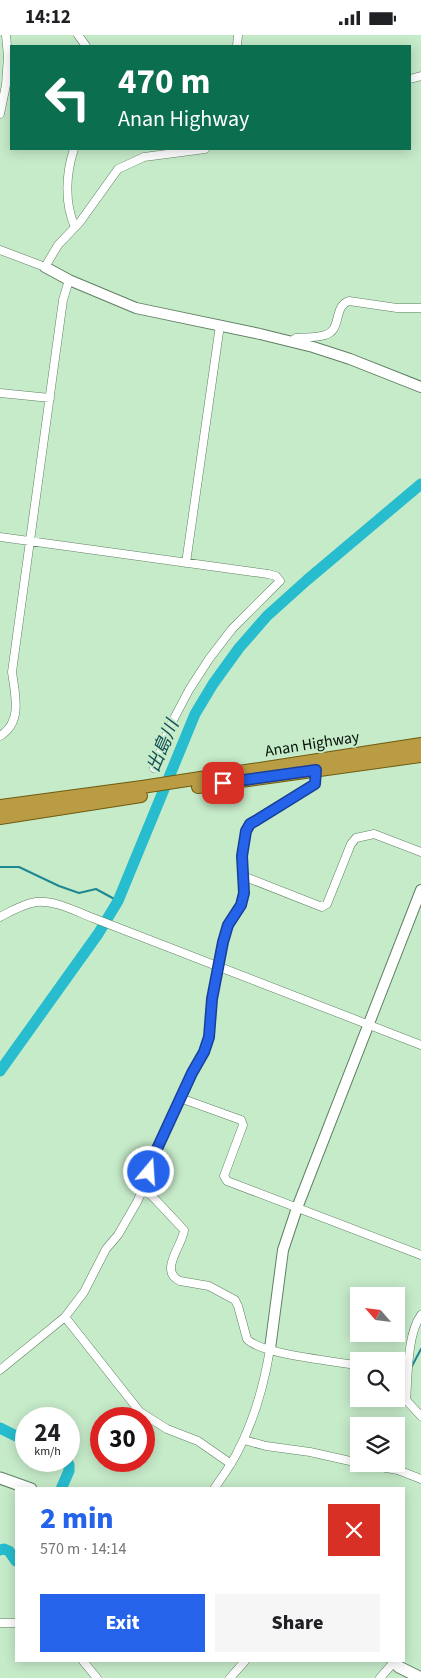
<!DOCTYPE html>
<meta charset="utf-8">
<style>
body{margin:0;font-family:"Source Sans 3","Noto Sans JP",sans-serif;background:#f6f6f6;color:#202124;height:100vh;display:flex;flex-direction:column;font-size:19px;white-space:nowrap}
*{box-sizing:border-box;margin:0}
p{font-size:16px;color:#757577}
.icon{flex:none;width:28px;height:28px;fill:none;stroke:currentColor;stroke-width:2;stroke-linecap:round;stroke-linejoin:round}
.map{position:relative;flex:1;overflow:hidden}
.sheet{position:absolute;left:15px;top:1452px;width:390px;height:175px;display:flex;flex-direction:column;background:#fff;border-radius:0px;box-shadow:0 2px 12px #0003}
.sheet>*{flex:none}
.banner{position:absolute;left:10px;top:10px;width:401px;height:105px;border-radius:0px;box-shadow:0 2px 12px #0003;background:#0b6e4f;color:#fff;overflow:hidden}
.needle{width:32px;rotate:298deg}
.controls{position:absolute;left:350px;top:1252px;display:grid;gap:10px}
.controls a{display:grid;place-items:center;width:55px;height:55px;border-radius:0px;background:#fff;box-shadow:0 2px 12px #0003;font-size:25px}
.speed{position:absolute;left:15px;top:1372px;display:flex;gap:10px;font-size:25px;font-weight:700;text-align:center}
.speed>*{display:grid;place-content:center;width:65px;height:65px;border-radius:50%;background:#fff;box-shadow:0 2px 12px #0003;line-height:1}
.speed small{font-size:12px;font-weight:400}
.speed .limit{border:8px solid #d22;background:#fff;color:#111}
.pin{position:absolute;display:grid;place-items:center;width:42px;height:42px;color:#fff;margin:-21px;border-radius:10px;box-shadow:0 2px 8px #0006}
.me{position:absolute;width:55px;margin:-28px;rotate:18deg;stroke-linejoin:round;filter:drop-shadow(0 0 4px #0008)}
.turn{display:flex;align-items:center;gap:18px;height:105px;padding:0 25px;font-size:22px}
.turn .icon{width:65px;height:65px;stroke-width:2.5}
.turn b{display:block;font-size:35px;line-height:42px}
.round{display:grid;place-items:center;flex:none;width:52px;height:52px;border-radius:0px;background:#f6f6f6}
.overview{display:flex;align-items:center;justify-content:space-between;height:85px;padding:0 25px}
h1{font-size:30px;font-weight:800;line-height:38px;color:#2563eb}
.cta{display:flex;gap:10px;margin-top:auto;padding:10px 25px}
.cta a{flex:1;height:58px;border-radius:0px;background:#2563eb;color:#fff;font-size:20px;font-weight:800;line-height:58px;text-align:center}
.cta a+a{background:#f6f6f6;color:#202124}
.status{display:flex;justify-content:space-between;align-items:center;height:35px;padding:0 25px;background:#fff;direction:ltr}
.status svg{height:14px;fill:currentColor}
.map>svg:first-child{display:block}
</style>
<div class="status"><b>14:12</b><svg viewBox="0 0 49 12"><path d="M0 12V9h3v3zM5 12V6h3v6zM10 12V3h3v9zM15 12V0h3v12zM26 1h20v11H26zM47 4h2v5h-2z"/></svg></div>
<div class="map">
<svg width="421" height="1643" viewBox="0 0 421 1643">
<rect width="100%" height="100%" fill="#c6ebc9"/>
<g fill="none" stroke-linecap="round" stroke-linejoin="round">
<path stroke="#1c8892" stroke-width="2" d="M0,832h19l40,19 20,7 17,-4 22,12
M412,1331l9,-17"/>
<path stroke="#27bcce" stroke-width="11" d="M0,1036l98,-137 20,-33 77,-187 18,-30 26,-36 28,-32 40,-36 114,-96
M0,1393l16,8 10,2
M61,1454l8,-18v-6l-2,-4
M0,1515l4,-1 5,2 7,10"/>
<g stroke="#5f8062" stroke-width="9">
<path id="minor" d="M78,0l8,11
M237,11l1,-11
M410,44l11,-3
M0,79l6,-29 2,-29 -2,-21
M74,114c-8,24 -10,54 1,78
M0,215l45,17 13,-22 22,-23 38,-53 26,-12 61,-8
M292,306l4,-3c9,-1 20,0 29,-3 17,-4 8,-29 24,-34l48,7h24
M0,358l50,5
M0,502l268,37 8,2 4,5 -48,48 -23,30 -20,31 -20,38 -15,40
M186,528l34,-238
M0,701c23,-14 15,-41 12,-64l51,-372 6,-20
M243,841l79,31 5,-3 24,-60 5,-6 18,-4 47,18
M0,882c11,-6 23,-13 36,-15 19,-2 39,9 57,16l328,127
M180,1063l61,22 2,5 -19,51 3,5 194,74
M143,1154l9,7 32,34c-1,15 -26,41 -4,51l29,5 26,14 3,6 9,33c13,15 86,22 108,26l4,5
M65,1282l75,95 27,17 31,12 33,23
M0,1335l65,-53 19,-25 22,-43 12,-14 19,-33 6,-13 13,-39 36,-77 12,-21 5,-15 3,-38 11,-57 5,-17 13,-20 3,-12 -2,-37 4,-25 4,-7 7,-4 58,-36 1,-14
M396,1361l10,4 15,16
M406,1365c2,-24 1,-66 15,-85
M244,1405l22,6 44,6 49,11
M363,1429l35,6 23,9
M214,1454c8,-12 17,-24 23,-36 17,-32 27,-68 33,-104
M0,1588h16
M83,1626l14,17
M230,1643l15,-17
M380,1643l14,-16"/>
</g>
<g stroke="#5f8062" stroke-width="12">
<path id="tertiary" d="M45,232l24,13 67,28 124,26 53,13 37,12 71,28
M270,1314l13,-99 14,-42 124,-318"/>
</g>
<g stroke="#5f8062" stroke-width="13">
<path id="secondary" d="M0,1443l31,11
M393,1626l6,6 22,11"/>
</g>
<g stroke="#6f5b10" stroke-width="14">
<path id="trunk" d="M198,752l223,-31
M0,771l142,-19 279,-43
M0,783l141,-22"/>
</g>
<use href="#minor" stroke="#fff" stroke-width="8"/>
<use href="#tertiary" stroke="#fff" stroke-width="10"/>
<use href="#secondary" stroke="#fff" stroke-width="11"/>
<use href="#trunk" stroke="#ba9c44" stroke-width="12"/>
</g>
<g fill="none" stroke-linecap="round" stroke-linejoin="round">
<g stroke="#184099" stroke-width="12">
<path id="route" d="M149,1137l7,-21 36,-78 12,-21 5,-15 3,-38 11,-57 5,-17 13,-20 3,-12 -2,-37 4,-25 4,-7 7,-4 58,-36 1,-14 -93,13"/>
</g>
<use href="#route" stroke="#2563eb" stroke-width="9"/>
</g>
<g text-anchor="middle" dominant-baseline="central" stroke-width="4" stroke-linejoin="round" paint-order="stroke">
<g font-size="16" fill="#040f05" stroke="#c6ebc9">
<text transform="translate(312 709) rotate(-9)">Anan Highway</text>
</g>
<g font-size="18" font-style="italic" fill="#114d55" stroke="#c6ebc9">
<text transform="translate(163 711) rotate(-67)">出島川</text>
</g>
</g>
</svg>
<div class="controls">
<a><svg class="needle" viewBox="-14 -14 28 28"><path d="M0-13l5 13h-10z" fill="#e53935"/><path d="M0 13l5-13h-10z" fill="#757577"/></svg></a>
<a><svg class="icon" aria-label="search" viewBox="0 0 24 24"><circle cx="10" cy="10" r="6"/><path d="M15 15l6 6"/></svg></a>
<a><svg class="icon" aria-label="layers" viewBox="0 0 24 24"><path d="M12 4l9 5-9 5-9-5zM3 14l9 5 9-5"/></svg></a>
</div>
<div class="speed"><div>24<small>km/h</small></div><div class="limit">30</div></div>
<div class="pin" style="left:223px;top:748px;background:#d93025"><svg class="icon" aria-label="arrive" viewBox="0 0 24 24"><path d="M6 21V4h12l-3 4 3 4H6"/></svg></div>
<svg class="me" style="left:149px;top:1137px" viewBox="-20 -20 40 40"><circle r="17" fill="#2563eb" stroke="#fff" stroke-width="3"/><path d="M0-11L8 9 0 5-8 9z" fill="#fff"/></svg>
<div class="banner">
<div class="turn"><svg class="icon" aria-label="left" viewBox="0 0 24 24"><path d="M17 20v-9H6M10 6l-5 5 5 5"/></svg><div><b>470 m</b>Anan Highway</div></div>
</div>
<section class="sheet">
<div class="overview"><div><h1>2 min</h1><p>570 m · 14:14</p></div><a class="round" style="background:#d93025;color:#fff"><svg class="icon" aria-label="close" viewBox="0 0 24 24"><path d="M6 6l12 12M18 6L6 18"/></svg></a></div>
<div class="cta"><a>Exit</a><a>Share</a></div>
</section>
</div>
